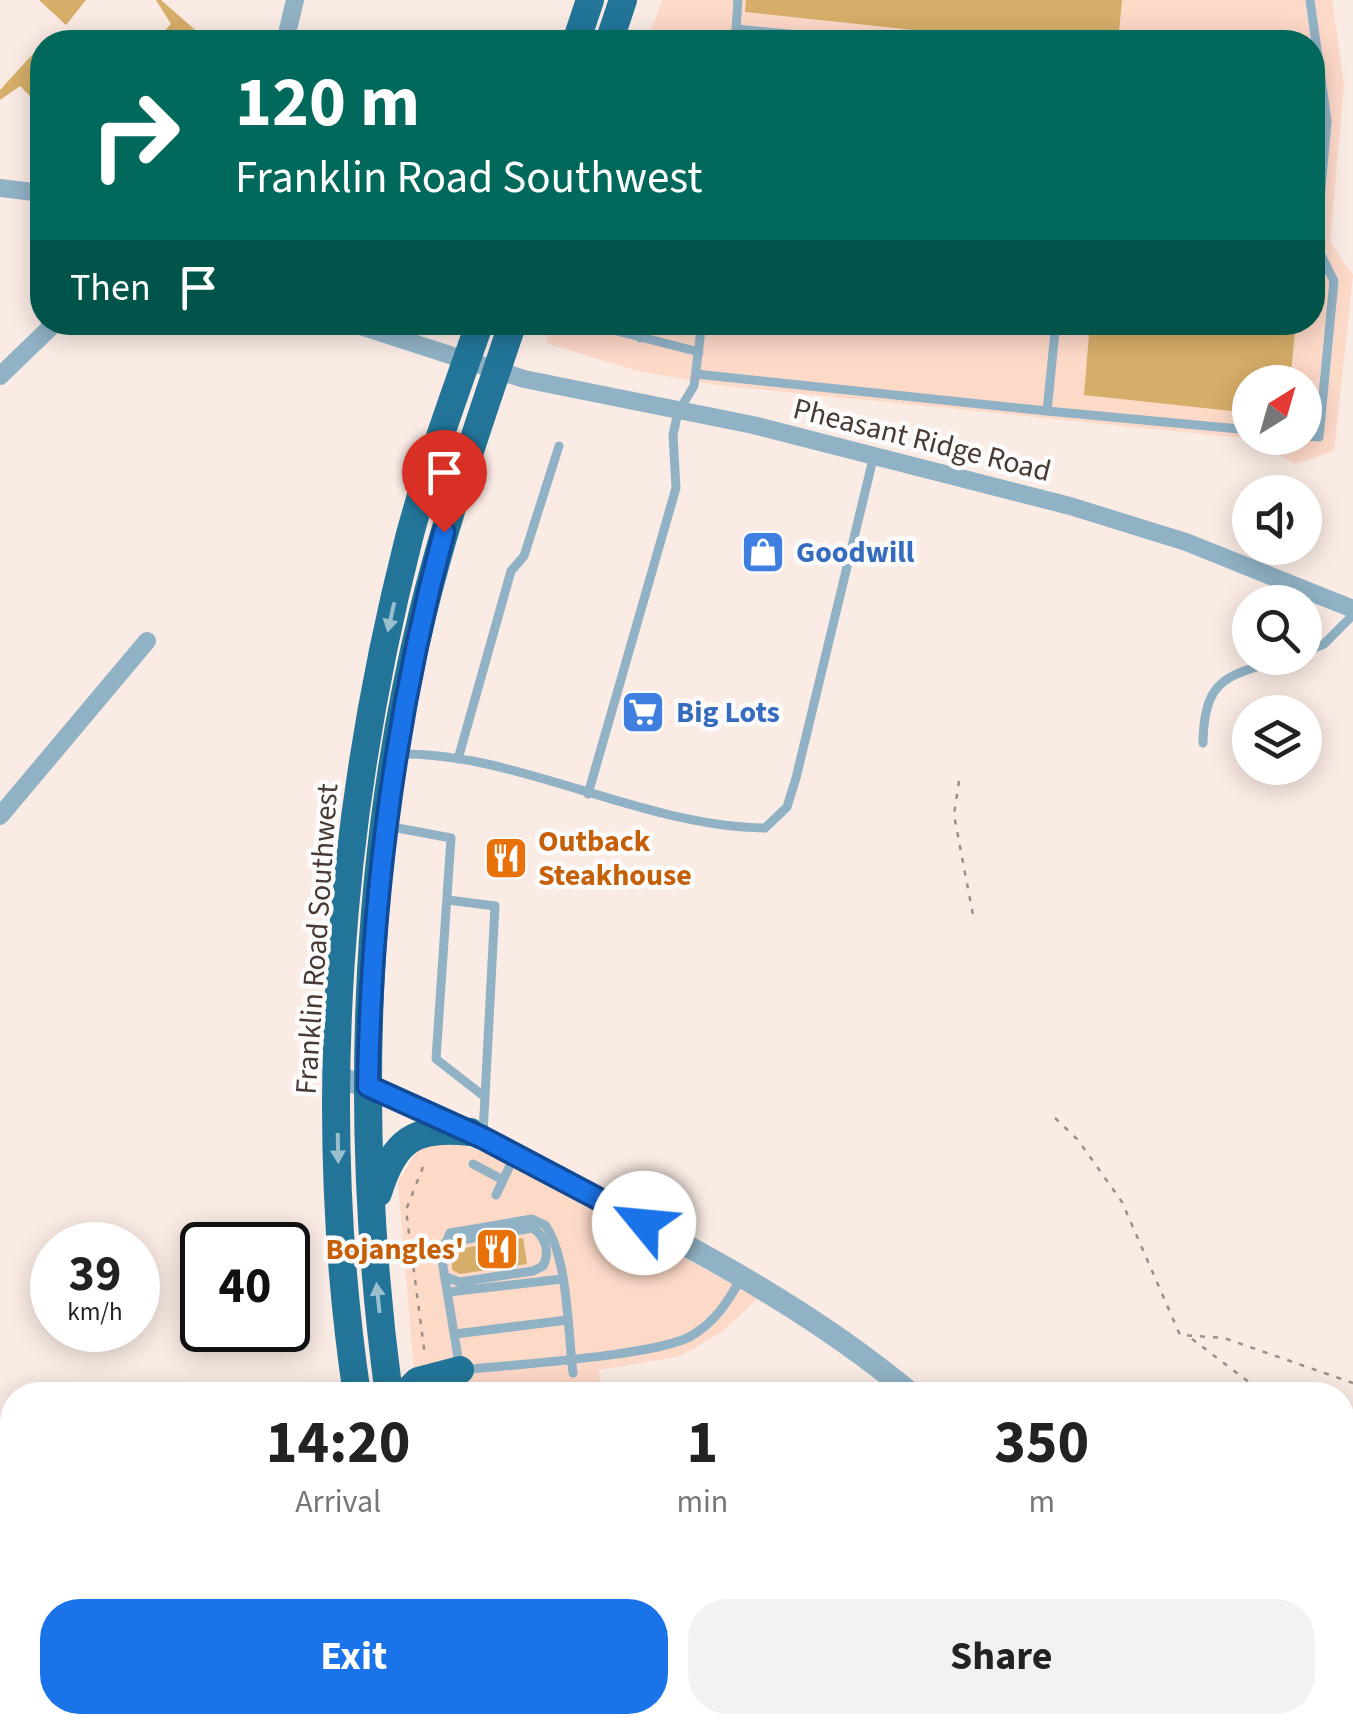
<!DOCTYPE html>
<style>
body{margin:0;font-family:"Source Sans 3",sans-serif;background:#f2f2f2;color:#222;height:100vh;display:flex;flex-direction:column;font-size:38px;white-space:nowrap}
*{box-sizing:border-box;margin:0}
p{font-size:32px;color:#767676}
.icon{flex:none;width:55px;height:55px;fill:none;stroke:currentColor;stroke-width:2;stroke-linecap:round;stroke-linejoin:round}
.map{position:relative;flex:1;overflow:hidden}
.drawer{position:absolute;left:0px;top:1382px;width:1355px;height:352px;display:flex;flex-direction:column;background:#fff;border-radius:40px 40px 0 0;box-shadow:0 5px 25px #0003}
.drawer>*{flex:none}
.guide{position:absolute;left:30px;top:30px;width:1295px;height:305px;border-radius:40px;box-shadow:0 5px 25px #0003;background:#00695c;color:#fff;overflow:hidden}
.needle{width:65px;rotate:37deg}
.buttons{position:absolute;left:1232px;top:365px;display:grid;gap:20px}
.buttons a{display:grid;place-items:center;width:90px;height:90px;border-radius:50%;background:#fff;box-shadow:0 5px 25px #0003;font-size:50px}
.speed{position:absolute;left:30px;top:1222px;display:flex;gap:20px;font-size:50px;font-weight:700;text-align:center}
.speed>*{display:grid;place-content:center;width:130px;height:130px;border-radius:50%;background:#fff;box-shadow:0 5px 25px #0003;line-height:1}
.speed small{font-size:25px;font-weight:400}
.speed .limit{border:5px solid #111;border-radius:15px;background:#fff;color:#111}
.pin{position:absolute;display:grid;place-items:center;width:85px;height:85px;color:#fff;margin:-102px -42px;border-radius:50% 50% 50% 0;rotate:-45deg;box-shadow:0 0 10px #0007}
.pin .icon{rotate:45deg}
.me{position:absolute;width:110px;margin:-55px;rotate:298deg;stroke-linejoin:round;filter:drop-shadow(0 0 8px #0008)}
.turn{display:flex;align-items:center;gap:35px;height:210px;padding:0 40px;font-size:45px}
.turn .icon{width:130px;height:130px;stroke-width:2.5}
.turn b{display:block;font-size:70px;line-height:85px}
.then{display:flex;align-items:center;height:95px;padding:0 40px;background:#0003;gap:20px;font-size:38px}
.eta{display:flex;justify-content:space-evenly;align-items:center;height:170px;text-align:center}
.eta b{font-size:60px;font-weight:700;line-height:70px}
.cta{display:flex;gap:20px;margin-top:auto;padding:20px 40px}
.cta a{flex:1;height:115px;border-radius:40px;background:#1a73e8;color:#fff;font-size:40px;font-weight:700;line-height:115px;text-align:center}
.cta a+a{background:#f2f2f2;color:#222}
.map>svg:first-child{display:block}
</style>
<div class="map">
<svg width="1353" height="1733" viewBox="0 0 1353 1733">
<rect width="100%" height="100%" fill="#faebe4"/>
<path fill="#fdd9c8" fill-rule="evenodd" d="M662,0h670l12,84 -14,158 23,33 -19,176 -40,13 -41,-25 -537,-54 -79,-14 -91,-28 7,-21h759v-280h-665zM1250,382h55v56h-55z
M455,1143l41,13 262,142 -35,33 -42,25 -82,14 3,25h-186l-18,-213 18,-30 14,-7z"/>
<path fill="#d7ae69" d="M39,0h47l-20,25z
M156,0h5l48,42h-55l17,-18z
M746,0h376l-4,42h-92l-281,-30z
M42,44v47l-8,9 -14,-14 -20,14v-10z
M1090,322h206l-6,60h-40v31l-166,-18z
M523,1238l4,26 -67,10 -8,-4v-20z"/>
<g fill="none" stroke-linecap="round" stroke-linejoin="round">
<path stroke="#9d8e87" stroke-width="2.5" stroke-dasharray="5 8" stroke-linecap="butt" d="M959,781l-5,34 19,100h5
M1055,1118l23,22 44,62 58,133 44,3 129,45
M423,1167l-17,43 19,146
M1192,1339l74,56
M1342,1471l11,26
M0,1541l6,3"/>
<path stroke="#91b2c5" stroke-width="9" d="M736,29l2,-29
M735,42l1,-13 136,13
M582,322l117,30
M640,338l6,-16
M696,374l351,37 9,-89
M1047,411l203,19
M1305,436l14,1 15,-156 -18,-36 11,-124 -17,-121
M1305,652l19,-8 29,-29
M1203,743c1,-67 26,-68 84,-85
M398,754c118,-3 244,73 367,74l22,-21 9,-29 78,-323
M458,759l53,-188 13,-15 35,-110
M588,794l88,-306 -3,-53 5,-23 16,-26 8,-64
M387,826l64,12 -15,221 49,38 -2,36
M448,900l47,6 -10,191
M473,1164l30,16
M496,1195l18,-38
M444,1276l15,6 74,-11 10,-5c7,-13 3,-30 -11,-38l-87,15
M449,1292l113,-13
M455,1334l112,-14
M573,1373c-5,-39 -5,-117 -28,-148l-13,-6 -82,14 -9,21 19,116c47,-5 197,-14 231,-34 23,-13 37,-34 50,-58"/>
<path stroke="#91b2c5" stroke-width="18" d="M285,42l10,-42
M0,188l42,5
M348,322l176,57 229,46 317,81 116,36 167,67
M0,376l56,-54
M0,816l147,-175"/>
<path stroke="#91b2c5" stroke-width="22" d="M337,1077c87,26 168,72 248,114 115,61 228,120 328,204
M1339,1722l14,11"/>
<path stroke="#227599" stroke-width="28" d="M576,42l14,-42
M609,42l14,-42
M378,1193c16,-53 36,-67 92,-61
M357,1395c-42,-284 -19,-579 52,-857 19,-72 46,-144 71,-216
M389,1395c-35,-259 -28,-528 34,-783 24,-98 58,-194 90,-290
M404,1395l14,-14 42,-11
M425,1722l3,11
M459,1722l2,11"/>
</g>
<defs><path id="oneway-solid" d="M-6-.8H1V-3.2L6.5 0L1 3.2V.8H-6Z" transform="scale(2.5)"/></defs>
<g fill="#9abfcf">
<use href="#oneway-solid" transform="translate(391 617) rotate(103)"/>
<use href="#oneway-solid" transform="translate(338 1148) rotate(89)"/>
<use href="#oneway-solid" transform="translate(378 1298) rotate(-96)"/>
</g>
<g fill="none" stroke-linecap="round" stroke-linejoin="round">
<g stroke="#114b97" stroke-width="25">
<path id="route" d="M444,532c-49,182 -73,366 -76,554l115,52 161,85"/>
</g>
<use href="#route" stroke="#1a73e8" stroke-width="18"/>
</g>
<defs>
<g id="shop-square" transform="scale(2.25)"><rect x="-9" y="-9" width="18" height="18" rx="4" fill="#3f7fe0" stroke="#fcfcfc"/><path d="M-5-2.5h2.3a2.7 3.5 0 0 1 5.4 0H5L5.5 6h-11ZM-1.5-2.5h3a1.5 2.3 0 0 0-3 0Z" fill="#fff"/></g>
<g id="supermarket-square" transform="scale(2.25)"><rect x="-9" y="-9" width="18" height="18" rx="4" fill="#3f7fe0" stroke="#fcfcfc"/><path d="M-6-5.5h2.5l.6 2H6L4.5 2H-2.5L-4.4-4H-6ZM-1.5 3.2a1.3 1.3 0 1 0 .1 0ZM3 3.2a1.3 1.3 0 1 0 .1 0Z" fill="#fff"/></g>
<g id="restaurant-square" transform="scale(2.25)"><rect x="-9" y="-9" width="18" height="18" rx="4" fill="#e8710a" stroke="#fcfcfc"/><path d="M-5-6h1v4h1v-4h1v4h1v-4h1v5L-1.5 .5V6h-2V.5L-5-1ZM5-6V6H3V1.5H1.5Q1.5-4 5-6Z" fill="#fff"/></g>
</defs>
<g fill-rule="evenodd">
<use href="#shop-square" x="763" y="552"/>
<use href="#supermarket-square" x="643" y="712"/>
<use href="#restaurant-square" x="506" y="858"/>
<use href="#restaurant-square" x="497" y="1249"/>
</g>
<g text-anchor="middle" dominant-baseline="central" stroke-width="9" stroke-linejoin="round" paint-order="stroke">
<g font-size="30" fill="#483932" stroke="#fcfcfc">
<text transform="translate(922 440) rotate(14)">Pheasant Ridge Road</text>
<text transform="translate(317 939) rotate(-86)">Franklin Road Southwest</text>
</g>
<g font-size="30" font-weight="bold" fill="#366cbe" stroke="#fcfcfc" text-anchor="start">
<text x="796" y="552">Goodwill</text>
<text x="676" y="712">Big Lots</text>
</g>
<g font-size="30" font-weight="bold" fill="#c56008" stroke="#fcfcfc" text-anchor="start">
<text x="538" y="841">Outback<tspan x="538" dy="34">Steakhouse</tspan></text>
<text x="464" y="1249" text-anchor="end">Bojangles'</text>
</g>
</g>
</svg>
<div class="buttons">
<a><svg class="needle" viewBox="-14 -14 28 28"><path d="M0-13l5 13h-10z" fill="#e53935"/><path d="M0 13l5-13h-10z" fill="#767676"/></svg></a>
<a><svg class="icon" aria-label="sound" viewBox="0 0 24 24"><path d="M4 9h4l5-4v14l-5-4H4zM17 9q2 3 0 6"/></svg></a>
<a><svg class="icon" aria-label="search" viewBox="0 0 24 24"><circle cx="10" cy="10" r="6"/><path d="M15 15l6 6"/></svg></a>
<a><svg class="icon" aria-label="layers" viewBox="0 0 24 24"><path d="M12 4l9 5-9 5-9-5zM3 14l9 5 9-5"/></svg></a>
</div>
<div class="speed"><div>39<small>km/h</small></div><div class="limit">40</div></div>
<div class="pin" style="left:444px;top:532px;background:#d93025"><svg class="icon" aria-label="arrive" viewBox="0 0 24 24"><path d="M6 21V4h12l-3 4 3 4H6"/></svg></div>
<svg class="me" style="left:644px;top:1223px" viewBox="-20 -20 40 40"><circle r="19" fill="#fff"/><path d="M0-13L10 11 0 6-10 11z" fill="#1a73e8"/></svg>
<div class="guide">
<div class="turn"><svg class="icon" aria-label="right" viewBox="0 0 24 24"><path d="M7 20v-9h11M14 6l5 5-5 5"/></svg><div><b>120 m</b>Franklin Road Southwest</div></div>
<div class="then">Then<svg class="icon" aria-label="arrive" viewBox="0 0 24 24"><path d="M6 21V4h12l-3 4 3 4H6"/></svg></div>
</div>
<section class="drawer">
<div class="eta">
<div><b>14:20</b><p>Arrival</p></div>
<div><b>1</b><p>min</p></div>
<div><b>350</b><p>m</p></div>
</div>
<div class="cta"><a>Exit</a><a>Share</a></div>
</section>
</div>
